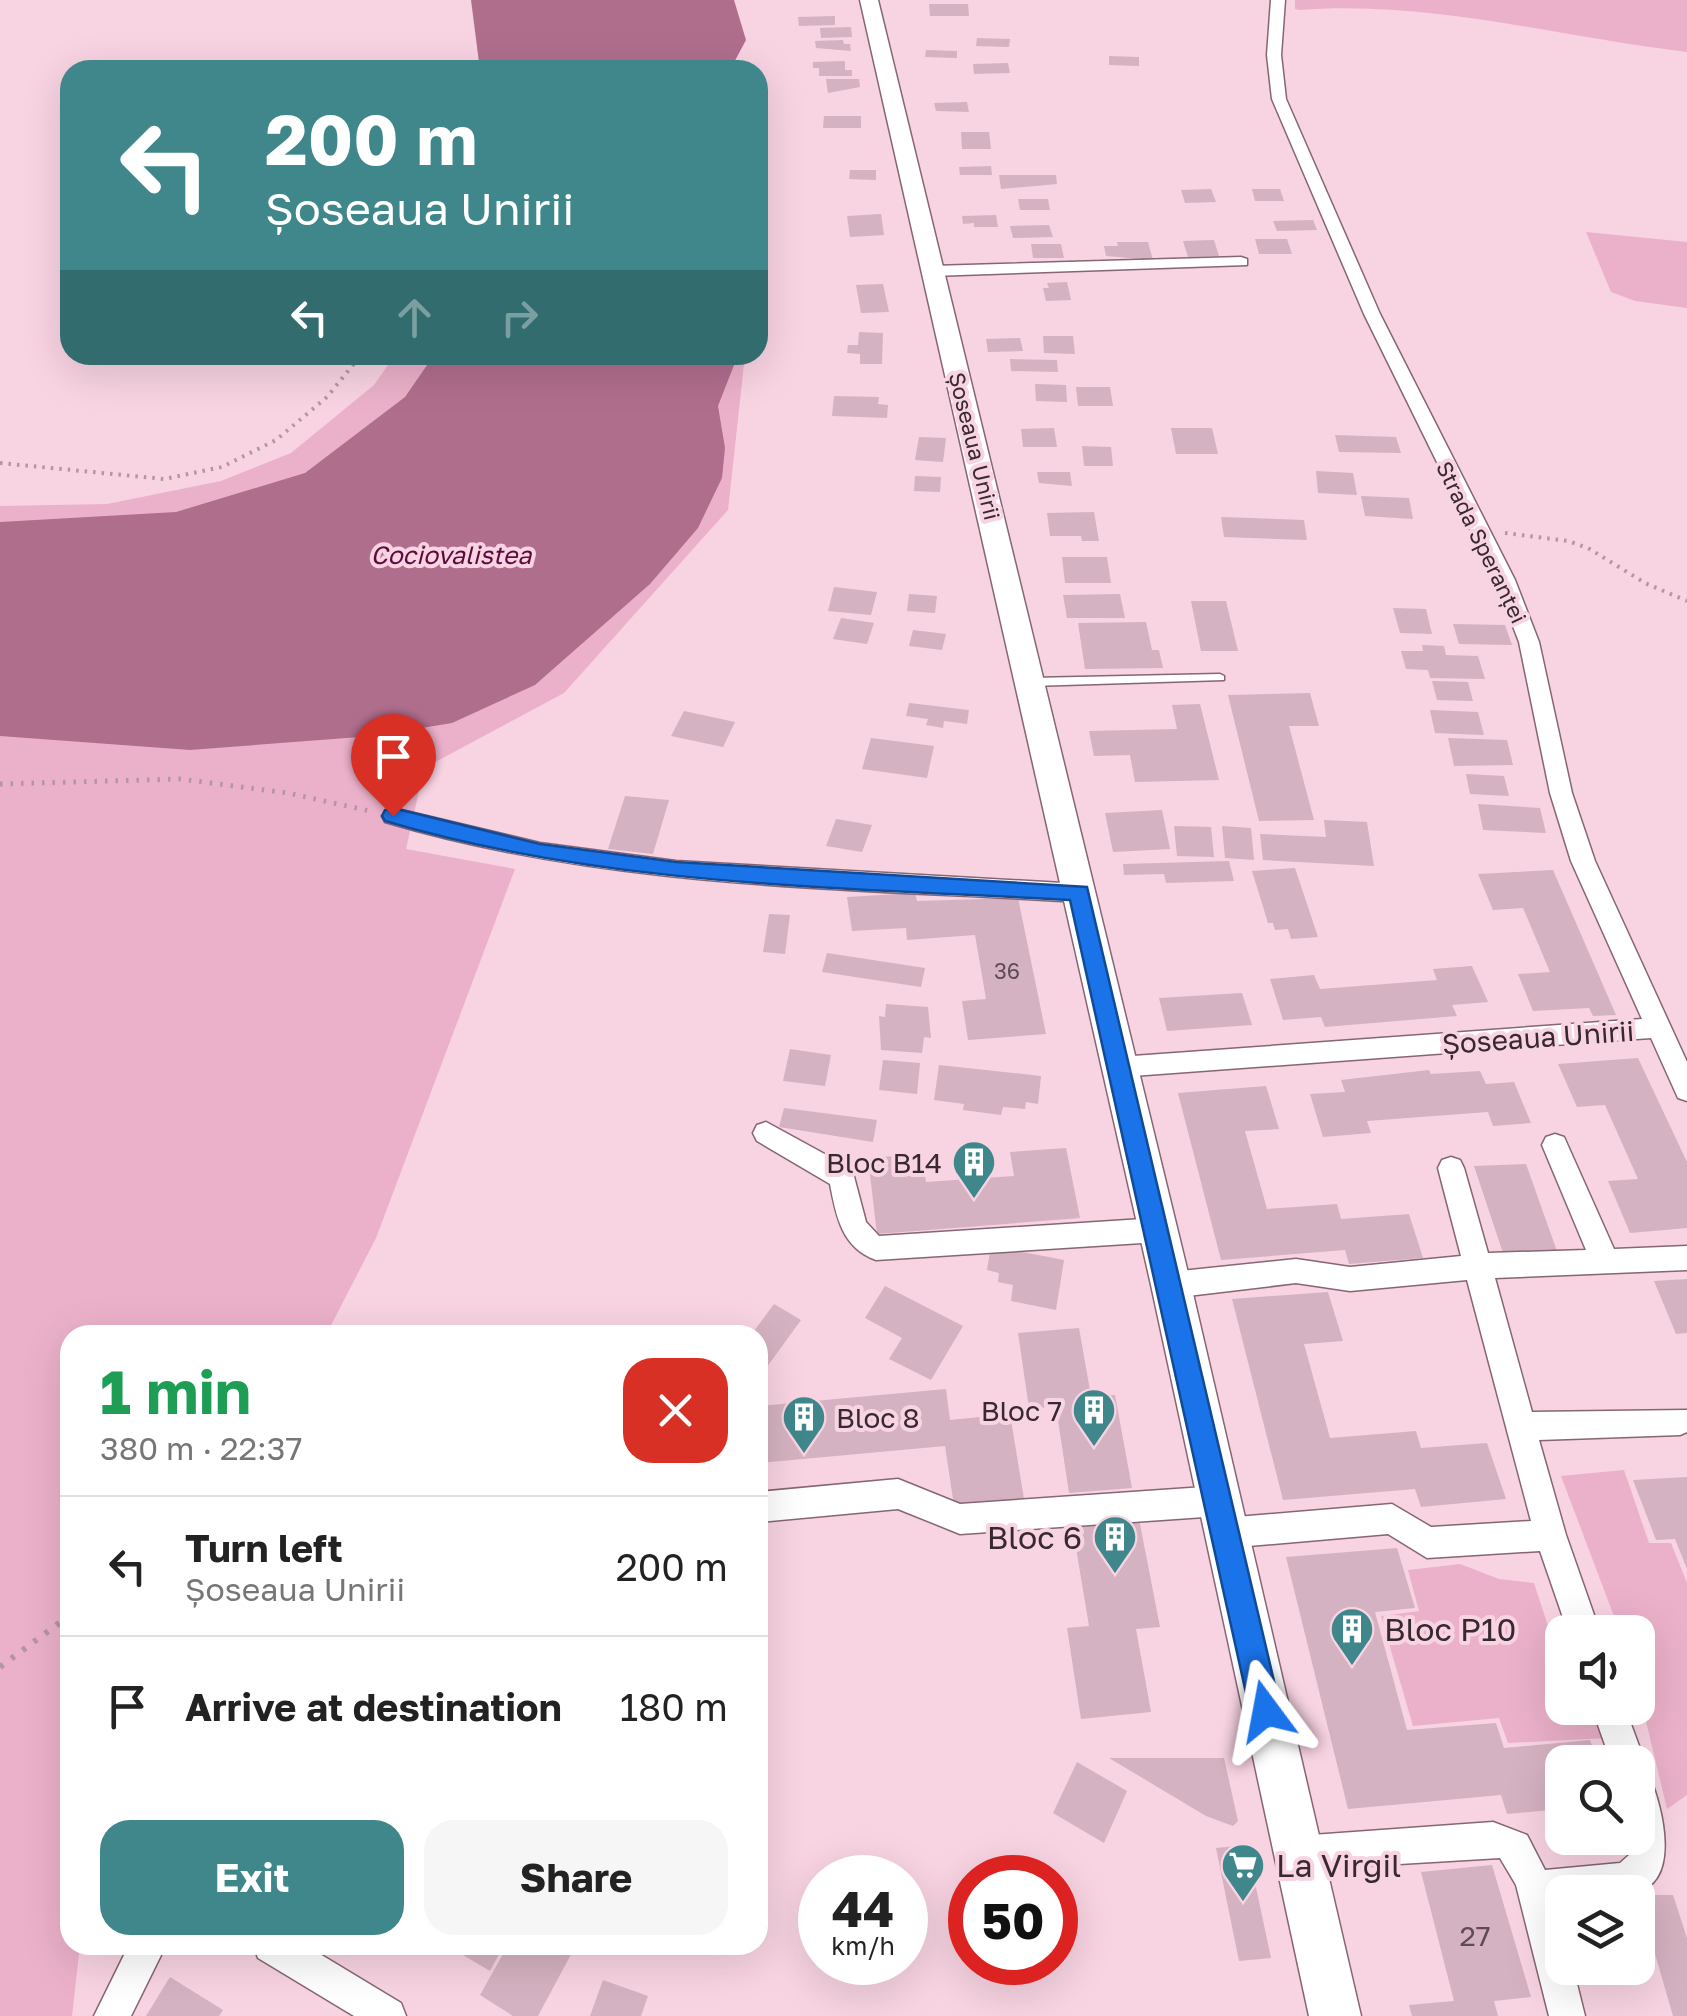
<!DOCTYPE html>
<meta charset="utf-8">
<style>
body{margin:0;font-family:"Golos Text",sans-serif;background:#f6f6f6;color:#222;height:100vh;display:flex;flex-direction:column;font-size:38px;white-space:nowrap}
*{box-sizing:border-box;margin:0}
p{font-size:32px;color:#767676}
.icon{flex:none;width:55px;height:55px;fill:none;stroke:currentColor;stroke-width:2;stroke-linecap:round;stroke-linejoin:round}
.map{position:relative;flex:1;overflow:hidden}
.drawer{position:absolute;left:60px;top:1325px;width:708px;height:630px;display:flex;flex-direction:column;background:#fff;border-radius:30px;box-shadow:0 10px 40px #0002}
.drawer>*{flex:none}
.guide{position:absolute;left:60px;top:60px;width:708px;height:305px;border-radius:30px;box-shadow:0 10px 40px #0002;background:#3f878b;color:#fff;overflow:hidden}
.fabs{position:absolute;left:1545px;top:1615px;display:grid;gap:20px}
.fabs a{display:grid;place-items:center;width:110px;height:110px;border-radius:20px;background:#fff;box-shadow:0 10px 40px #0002;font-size:50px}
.speed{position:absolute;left:798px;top:1855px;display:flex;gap:20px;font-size:50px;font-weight:700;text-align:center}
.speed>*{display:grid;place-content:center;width:130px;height:130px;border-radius:50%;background:#fff;box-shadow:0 10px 40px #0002;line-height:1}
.speed small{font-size:25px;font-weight:400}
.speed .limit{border:15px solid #d22;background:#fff;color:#111}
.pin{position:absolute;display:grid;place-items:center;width:85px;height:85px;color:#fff;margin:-102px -42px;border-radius:50% 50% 50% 0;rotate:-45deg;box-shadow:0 0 10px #0007}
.pin .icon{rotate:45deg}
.me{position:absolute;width:110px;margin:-55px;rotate:347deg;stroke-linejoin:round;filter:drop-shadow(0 0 8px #0008)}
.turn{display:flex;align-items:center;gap:35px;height:210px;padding:0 40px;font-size:45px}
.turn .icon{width:130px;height:130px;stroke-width:2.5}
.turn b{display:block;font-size:70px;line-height:85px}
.lanes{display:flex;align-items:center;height:95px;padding:0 40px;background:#0003;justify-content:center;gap:50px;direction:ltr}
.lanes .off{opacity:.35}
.round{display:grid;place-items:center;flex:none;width:105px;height:105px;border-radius:30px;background:#f6f6f6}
.overview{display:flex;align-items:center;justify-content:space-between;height:170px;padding:0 40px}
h1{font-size:60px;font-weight:700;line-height:75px;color:#1e9e55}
.cta{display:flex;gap:20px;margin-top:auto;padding:20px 40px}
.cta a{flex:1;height:115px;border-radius:30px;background:#3f878b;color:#fff;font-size:40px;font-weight:700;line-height:115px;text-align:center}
.cta a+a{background:#f6f6f6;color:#222}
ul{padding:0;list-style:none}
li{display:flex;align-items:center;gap:30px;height:140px;padding:0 40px;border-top:2px solid #e0e0e0}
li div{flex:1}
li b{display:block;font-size:38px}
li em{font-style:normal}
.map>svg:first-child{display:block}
</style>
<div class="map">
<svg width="1687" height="2016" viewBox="0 0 1687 2016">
<rect width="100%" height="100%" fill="#f8d3e2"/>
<path fill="#ebb1ca" d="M1295,0h392v52c-128,-15 -256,-52 -387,-42l-5,-1z
M1586,232l101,10v66l-52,-7 -24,-9z
M395,355h350l-17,155 -164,183 -140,75 -18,81 109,20 -139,369 -50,97h-256v610h10l-8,71h-72v-1510l107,-2 114,-23 70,-28 83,-68z
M1624,1470l25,73h22l16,40v212l-20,14 -29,-121v-56h-18l-59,-156z
M1460,1564l39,15 35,4 28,86v39h13l3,6 28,-1 2,25 -100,5 -9,-25 -86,8 -32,-110 38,-5 -11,-41z"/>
<path fill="#b06e8d" d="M471,0h263l12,40 -16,30h-250z
M434,355h304l-20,51 7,42 -3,30 -24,50 -48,56 -115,101 -83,38 -79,13 -183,14 -190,-14v-214l176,-10 129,-39 100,-76z"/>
<path fill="#d5b2c1" d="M929,4h39l1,12h-39z
M835,16v9l-36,1 -1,-9z
M851,27l1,10 -31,1 -1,-10z
M977,38l33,1 -1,8 -33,-1z
M843,40l1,4h6l1,7 -35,-3 -1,-7z
M926,50l31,1v7l-32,-1z
M1109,56l30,1v9l-30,-1z
M845,61v9h7v6h-33v-8h-6v-6z
M1008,63l2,10 -36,1 -1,-10z
M826,79h33l1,8 -32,6z
M967,102l2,10 -33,-1 -2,-8z
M824,116h37v12h-38z
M961,132h28l2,17h-29z
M991,166l1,9h-32l-1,-8z
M850,170h26v10l-27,-1z
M999,175h57l1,9 -56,5z
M1211,189l5,13 -31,1 -4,-13z
M1252,189h28l4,12h-29z
M1018,199h30l2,11h-30z
M881,214l3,21 -34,2 -3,-21z
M996,215l2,12h-24v-4l-11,1 -1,-8z
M1313,220l4,10 -40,1 -4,-10z
M1049,225l4,12 -40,1 -3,-12z
M1255,239h32l5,15h-33z
M1214,240l5,16 -31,1 -5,-16z
M1117,242h31l5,18 -47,-4 -2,-10h14z
M1031,244h30l3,14h-31z
M1067,282l4,18 -25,1 -3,-13h6l-2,-5z
M883,284l6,28 -28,1 -5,-28z
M859,332l24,1 -1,31h-22v-10l-13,-1 1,-8h10z
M1043,336h30l2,18 -31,-1z
M1020,338l3,13 -35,1 -2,-13z
M1010,359l47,1 1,12 -47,-1z
M1035,384l31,1 1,17 -31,-1z
M1076,387h34l3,19h-35z
M834,396l45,1 -1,7 10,1 -1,13 -55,-2z
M1054,428l3,19h-34l-2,-18z
M1171,428h41l6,26h-42z
M1335,435l61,2 5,16 -62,-1z
M919,437l27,1 -3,24 -28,-2z
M1082,446l29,1 2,19h-29z
M1316,471l37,2 4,22 -39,-2z
M1037,472h33l2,14 -33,-3z
M915,476l26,1 -1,15 -26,-1z
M1361,496l48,2 4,21 -48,-3z
M1094,512l5,29h-17l-1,-5h-31l-3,-23z
M1221,517l83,3 3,20 -83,-3z
M1062,557h45l4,26h-46z
M834,587l43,5 -6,23 -43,-4z
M909,594l28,2 -2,17 -28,-2z
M1120,594l5,24h-58l-4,-23z
M1191,601h35l12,50h-37z
M1393,608l33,1 6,25 -32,-1z
M841,618l33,5 -7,21 -34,-5z
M1146,622l6,28h7l4,18 -78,1 -7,-46z
M1453,624l52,1 7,20 -53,-1z
M913,630l33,4 -4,16 -33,-4z
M1422,645l22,1 2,9 32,1 7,23 -55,-1 -2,-8 -22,-1 -5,-18h22z
M1432,681l36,1 5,19 -36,-1z
M1310,693l9,33h-30l25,94 -55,1 -31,-126z
M909,703l60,7 -2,14 -23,-3 -1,7 -17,-3 2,-6 -22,-3z
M1200,704l19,76 -84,2 -5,-27 -36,1 -5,-25 88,-2 -5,-24z
M1430,710l48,2 6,23 -49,-2z
M684,711l51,11 -12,25 -52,-11z
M871,738l63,8 -7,32 -65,-9z
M1448,738l59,2 6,25 -59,1z
M1466,774l38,2 5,20 -39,-2z
M625,796l44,4 -16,54 -45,-5z
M1478,804l62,4 6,25 -63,-3z
M1162,810l8,39 -57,3 -8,-39z
M836,819l36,6 -10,27 -36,-6z
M1324,820l43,2 7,44 -111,-6 -3,-26 66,3z
M1174,826l37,1 3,30 -37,-1z
M1222,826l29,2 3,32 -29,-2z
M1229,861l5,20 -68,2 -2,-9 -40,1 -1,-11z
M1295,868l23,69 -27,2 -3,-10 -13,1 -2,-7h-5l-16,-52z
M1553,870l63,145 -23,1 -4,-8 -56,3 -15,-37 32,-2 -27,-64 -30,2 -15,-36z
M915,893l2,8 101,-3 28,136 -78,6 -6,-39 24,-2 -11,-64 -68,5 -1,-12 -54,3 -5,-34z
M769,914l21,1 -5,39 -22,-2z
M827,953l98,15 -4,19 -99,-15z
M1472,966l16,36 -36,3 5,11 -132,11 -4,-10 -38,3 -13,-41 44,-4 6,14 117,-9 -4,-11z
M1242,993l10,32 -85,6 -8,-33z
M886,1004l42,3 3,31 -7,-1 -2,16 -41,-3 -2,-34 6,1z
M790,1049l41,6 -6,31 -42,-5z
M1638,1058l49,104v66l-57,5 -22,-52 30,-2 -33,-74 -28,2 -19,-43z
M883,1060l37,3 -3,31 -38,-4z
M939,1065l102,11 -3,28 -12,-2 -1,7 -22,-2 -2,8 -38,-5 1,-6 -30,-4z
M1429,1070l2,4 49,-3 6,13 28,-2 17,41 -38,3 -5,-14 -121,9 4,12 -48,4 -13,-43 35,-2 -4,-12z
M1266,1086l13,43 -34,2 22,78 70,-5 4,15 68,-5 14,44 -74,6 -4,-14 -124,10 -43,-167z
M784,1108l93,12 -4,22 -94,-15z
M1066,1148l14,70 -203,16 -9,-76 54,-4 4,28 88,-6 -4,-24z
M1526,1164l32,90 -54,2 -30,-90z
M991,1246l73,14 -8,50 -45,-9 2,-16 -15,-3 1,-9 -12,-3z
M1687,1279v54l-11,1 -22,-53z
M885,1286l78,40 -32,54 -42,-21 13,-21 -37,-20z
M1328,1292l15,49 -39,3 26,94 86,-7 5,17 66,-5 19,56 -85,8 -6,-18 -132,11 -51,-201z
M774,1304l27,16 -37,51 -6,-3v-33h-7z
M1079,1328l12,68 24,-1 17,93 -63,5 -13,-86 -27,1 -11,-75z
M946,1389l4,31 60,-6 14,85 -70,7 -9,-60 -187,17v-57z
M1687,1477v92l-12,-30 -19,1 -23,-60z
M1139,1519l21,108 -24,2 15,83 -70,7 -14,-91 22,-2 -17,-102z
M1397,1548l18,60 -40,4 32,118 89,-7 8,25 86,-8 8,22h-36v47l-55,5 -6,-19 -153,14 -62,-252z
M1109,1758h115l14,63 -5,5 -27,-10z
M1077,1762l50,29 -23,52 -51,-30z
M1247,1845l24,113 -32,3 -23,-113z
M1492,1865l39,132 -37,4 4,15h-86l-3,-11 45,-4 -33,-129z
M1638,1895h35l14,43v78h-14z
M446,1945h58l-14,26z
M508,1945h68l-38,71h-25l-33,-21z
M170,1977l53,33 -4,6h-73z
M603,1980l45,16 -7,20h-51z"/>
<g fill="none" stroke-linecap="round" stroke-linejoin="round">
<g stroke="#866674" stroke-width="3">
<path id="service" d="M1220,674l4,2v4l-193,6 -5,-4 5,-4z"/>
</g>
<g stroke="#866674" stroke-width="3">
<path id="minor" d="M1271,0h14l-4,55 5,44 94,215 135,266 24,62 33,151 23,68 92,201v39l-9,-3 -27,-60 -532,39 -9,-3 -4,-7 4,-7 9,-3 523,-38 -71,-158 -21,-68 -31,-151 -24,-62 -131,-266 -92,-215 -5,-44z
M1241,257l6,2v6l-315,11 -8,-5 8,-5z
M393,808l147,35 136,18 404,23 12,9 -12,9c-233,-14 -470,-13 -695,-80l-3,-6z
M766,1122l86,47 14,53 13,14 279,-18 10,4 4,8 -4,8 -10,4 -282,18c-34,-12 -40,-44 -46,-76l-73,-43 -4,-8 4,-8z
M1555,1134l9,3 50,112 73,-3v24l-192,8 37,134 155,-2v22l-7,3 -141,5 27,95 34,97h-32l-28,-81 -113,7 -39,-24 -163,14 -11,-4 -5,-11 5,-11 11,-4 167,-14 39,23 100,-6 -64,-241 -117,11 -54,-8 -125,15 -10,-4 -4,-9 4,-9 10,-4 125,-13 54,8 111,-11 -23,-88 4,-8 9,-3 9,3 4,8 24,85 98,-3 -44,-105 4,-8z
M898,1479l62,25 259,-18 11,4 4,11 -4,11 -11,4 -259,18 -62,-25 -140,13v-30z
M1592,1708h33l20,54 -5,12 10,4c12,28 32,105 -15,114 -22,5 -50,0 -73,0v12h-5l5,20v44h11l12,48h-36l-33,-131 -16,-27 -202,12 -12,-5 -5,-12 5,-12 12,-5 195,-14 34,13 18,35 75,-7 9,-8 1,-17h8v-76h-27z
M129,1945h37l-35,71h-37z
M253,1945h52l96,58 5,13h-52l-96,-58z"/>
</g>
<g stroke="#866674" stroke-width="3">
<path id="secondary" d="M860,0h18l313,1285 170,731h-52l-158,-731z"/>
</g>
<path stroke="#b396a2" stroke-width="2.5" stroke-dasharray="1 5" stroke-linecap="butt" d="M443,65v5"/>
<path stroke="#b396a2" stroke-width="4" stroke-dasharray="2.5 6" stroke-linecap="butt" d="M0,463l164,16 58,-12 54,-27 51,-43 34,-42
M1505,533l63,8 20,7 57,35 42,18"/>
<path stroke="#b396a2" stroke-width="5" stroke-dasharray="2.5 8" stroke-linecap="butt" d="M0,784l180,-5 108,14 82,18"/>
<path stroke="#b396a2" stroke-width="6" stroke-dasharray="4 10" stroke-linecap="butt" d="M0,1667l70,-52"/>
<use href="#service" fill="#fff" fill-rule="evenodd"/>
<use href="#minor" fill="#fff" fill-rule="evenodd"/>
<use href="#secondary" fill="#fff" fill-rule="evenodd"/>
</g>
<path fill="#1a73e8" stroke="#114b97" stroke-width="2.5" d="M393,808l147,36 136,18 411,25 194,824 -5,10 -10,5 -11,-5 -5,-10 -180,-811c-229,-13 -462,-13 -685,-79l-3,-5 3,-6z"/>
<defs>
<g id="building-pin" transform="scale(2.25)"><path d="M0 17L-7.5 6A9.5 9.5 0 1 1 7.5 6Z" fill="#3f878b" stroke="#f8d3e2"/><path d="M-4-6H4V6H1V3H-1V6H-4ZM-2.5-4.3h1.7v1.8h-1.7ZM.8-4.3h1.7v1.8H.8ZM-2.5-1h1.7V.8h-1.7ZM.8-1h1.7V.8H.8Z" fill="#fff"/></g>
<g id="supermarket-pin" transform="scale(2.25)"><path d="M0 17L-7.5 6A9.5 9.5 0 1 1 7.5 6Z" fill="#3f878b" stroke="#f8d3e2"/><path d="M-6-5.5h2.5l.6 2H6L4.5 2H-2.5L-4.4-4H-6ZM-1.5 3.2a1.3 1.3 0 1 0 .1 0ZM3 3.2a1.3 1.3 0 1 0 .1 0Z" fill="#fff"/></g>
</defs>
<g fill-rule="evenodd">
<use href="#building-pin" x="974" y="1162"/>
<use href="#building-pin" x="1094" y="1410"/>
<use href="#building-pin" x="804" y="1417"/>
<use href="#building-pin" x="1115" y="1537"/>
<use href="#building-pin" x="1352" y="1629"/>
<use href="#supermarket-pin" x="1243" y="1865"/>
</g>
<g text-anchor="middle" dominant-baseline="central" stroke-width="8" stroke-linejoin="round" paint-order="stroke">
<g font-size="22" fill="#37292f" stroke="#f8d3e2">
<text transform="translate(975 446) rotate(76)">Șoseaua Unirii</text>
<text transform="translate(1482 542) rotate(64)">Strada Speranței</text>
</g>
<g font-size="22" fill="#5e4b54">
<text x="1007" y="970">36</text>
</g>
<g font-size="25" font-style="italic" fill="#5e0b3c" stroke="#f8d3e2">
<text x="451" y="554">Cociovalistea</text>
</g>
<g font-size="28" fill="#37292f" stroke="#f8d3e2">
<text transform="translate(1538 1037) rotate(-4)">Șoseaua Unirii</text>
</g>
<g font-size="28" fill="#37292f" stroke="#f8d3e2" text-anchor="end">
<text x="942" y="1162">Bloc B14</text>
<text x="1062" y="1410">Bloc 7</text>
<text x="836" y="1417" text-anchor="start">Bloc 8</text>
</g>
<g font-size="28" fill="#5e4b54">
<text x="1475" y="1935">27</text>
</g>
<g font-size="32" fill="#37292f" stroke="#f8d3e2" text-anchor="start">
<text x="1082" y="1537" text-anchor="end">Bloc 6</text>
<text x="1384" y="1629">Bloc P10</text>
<text x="1276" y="1865">La Virgil</text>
</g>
</g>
</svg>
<div class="fabs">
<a><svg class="icon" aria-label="sound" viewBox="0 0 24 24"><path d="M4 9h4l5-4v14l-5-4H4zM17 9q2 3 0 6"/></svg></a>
<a><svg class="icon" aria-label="search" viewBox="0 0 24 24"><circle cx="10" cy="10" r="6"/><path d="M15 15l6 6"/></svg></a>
<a><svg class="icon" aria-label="layers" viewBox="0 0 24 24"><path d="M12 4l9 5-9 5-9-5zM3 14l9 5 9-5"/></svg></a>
</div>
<div class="speed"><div>44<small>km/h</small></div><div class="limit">50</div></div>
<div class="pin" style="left:393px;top:816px;background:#d93025"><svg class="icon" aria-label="arrive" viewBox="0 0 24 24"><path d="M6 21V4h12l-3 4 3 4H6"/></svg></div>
<svg class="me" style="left:1266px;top:1711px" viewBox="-20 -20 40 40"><path d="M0-17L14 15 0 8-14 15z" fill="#1a73e8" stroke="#fff" stroke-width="4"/></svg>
<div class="guide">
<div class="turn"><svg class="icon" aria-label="left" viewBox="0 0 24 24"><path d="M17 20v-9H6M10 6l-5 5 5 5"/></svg><div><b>200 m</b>Șoseaua Unirii</div></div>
<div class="lanes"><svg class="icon" aria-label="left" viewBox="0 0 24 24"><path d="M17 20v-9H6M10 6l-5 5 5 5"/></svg><svg class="icon off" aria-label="ahead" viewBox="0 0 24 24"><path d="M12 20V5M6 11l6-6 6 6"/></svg><svg class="icon off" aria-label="right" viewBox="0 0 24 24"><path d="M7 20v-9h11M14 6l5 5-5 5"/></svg></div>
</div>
<section class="drawer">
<div class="overview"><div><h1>1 min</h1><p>380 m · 22:37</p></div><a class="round" style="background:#d93025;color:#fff"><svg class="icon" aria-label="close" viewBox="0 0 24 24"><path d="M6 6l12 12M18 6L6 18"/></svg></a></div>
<ul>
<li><svg class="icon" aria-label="left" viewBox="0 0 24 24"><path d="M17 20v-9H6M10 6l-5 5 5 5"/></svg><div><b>Turn left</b><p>Șoseaua Unirii</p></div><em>200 m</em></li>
<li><svg class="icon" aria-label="arrive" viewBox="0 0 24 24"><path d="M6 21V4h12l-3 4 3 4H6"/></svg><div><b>Arrive at destination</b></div><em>180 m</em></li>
</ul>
<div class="cta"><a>Exit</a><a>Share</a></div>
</section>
</div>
